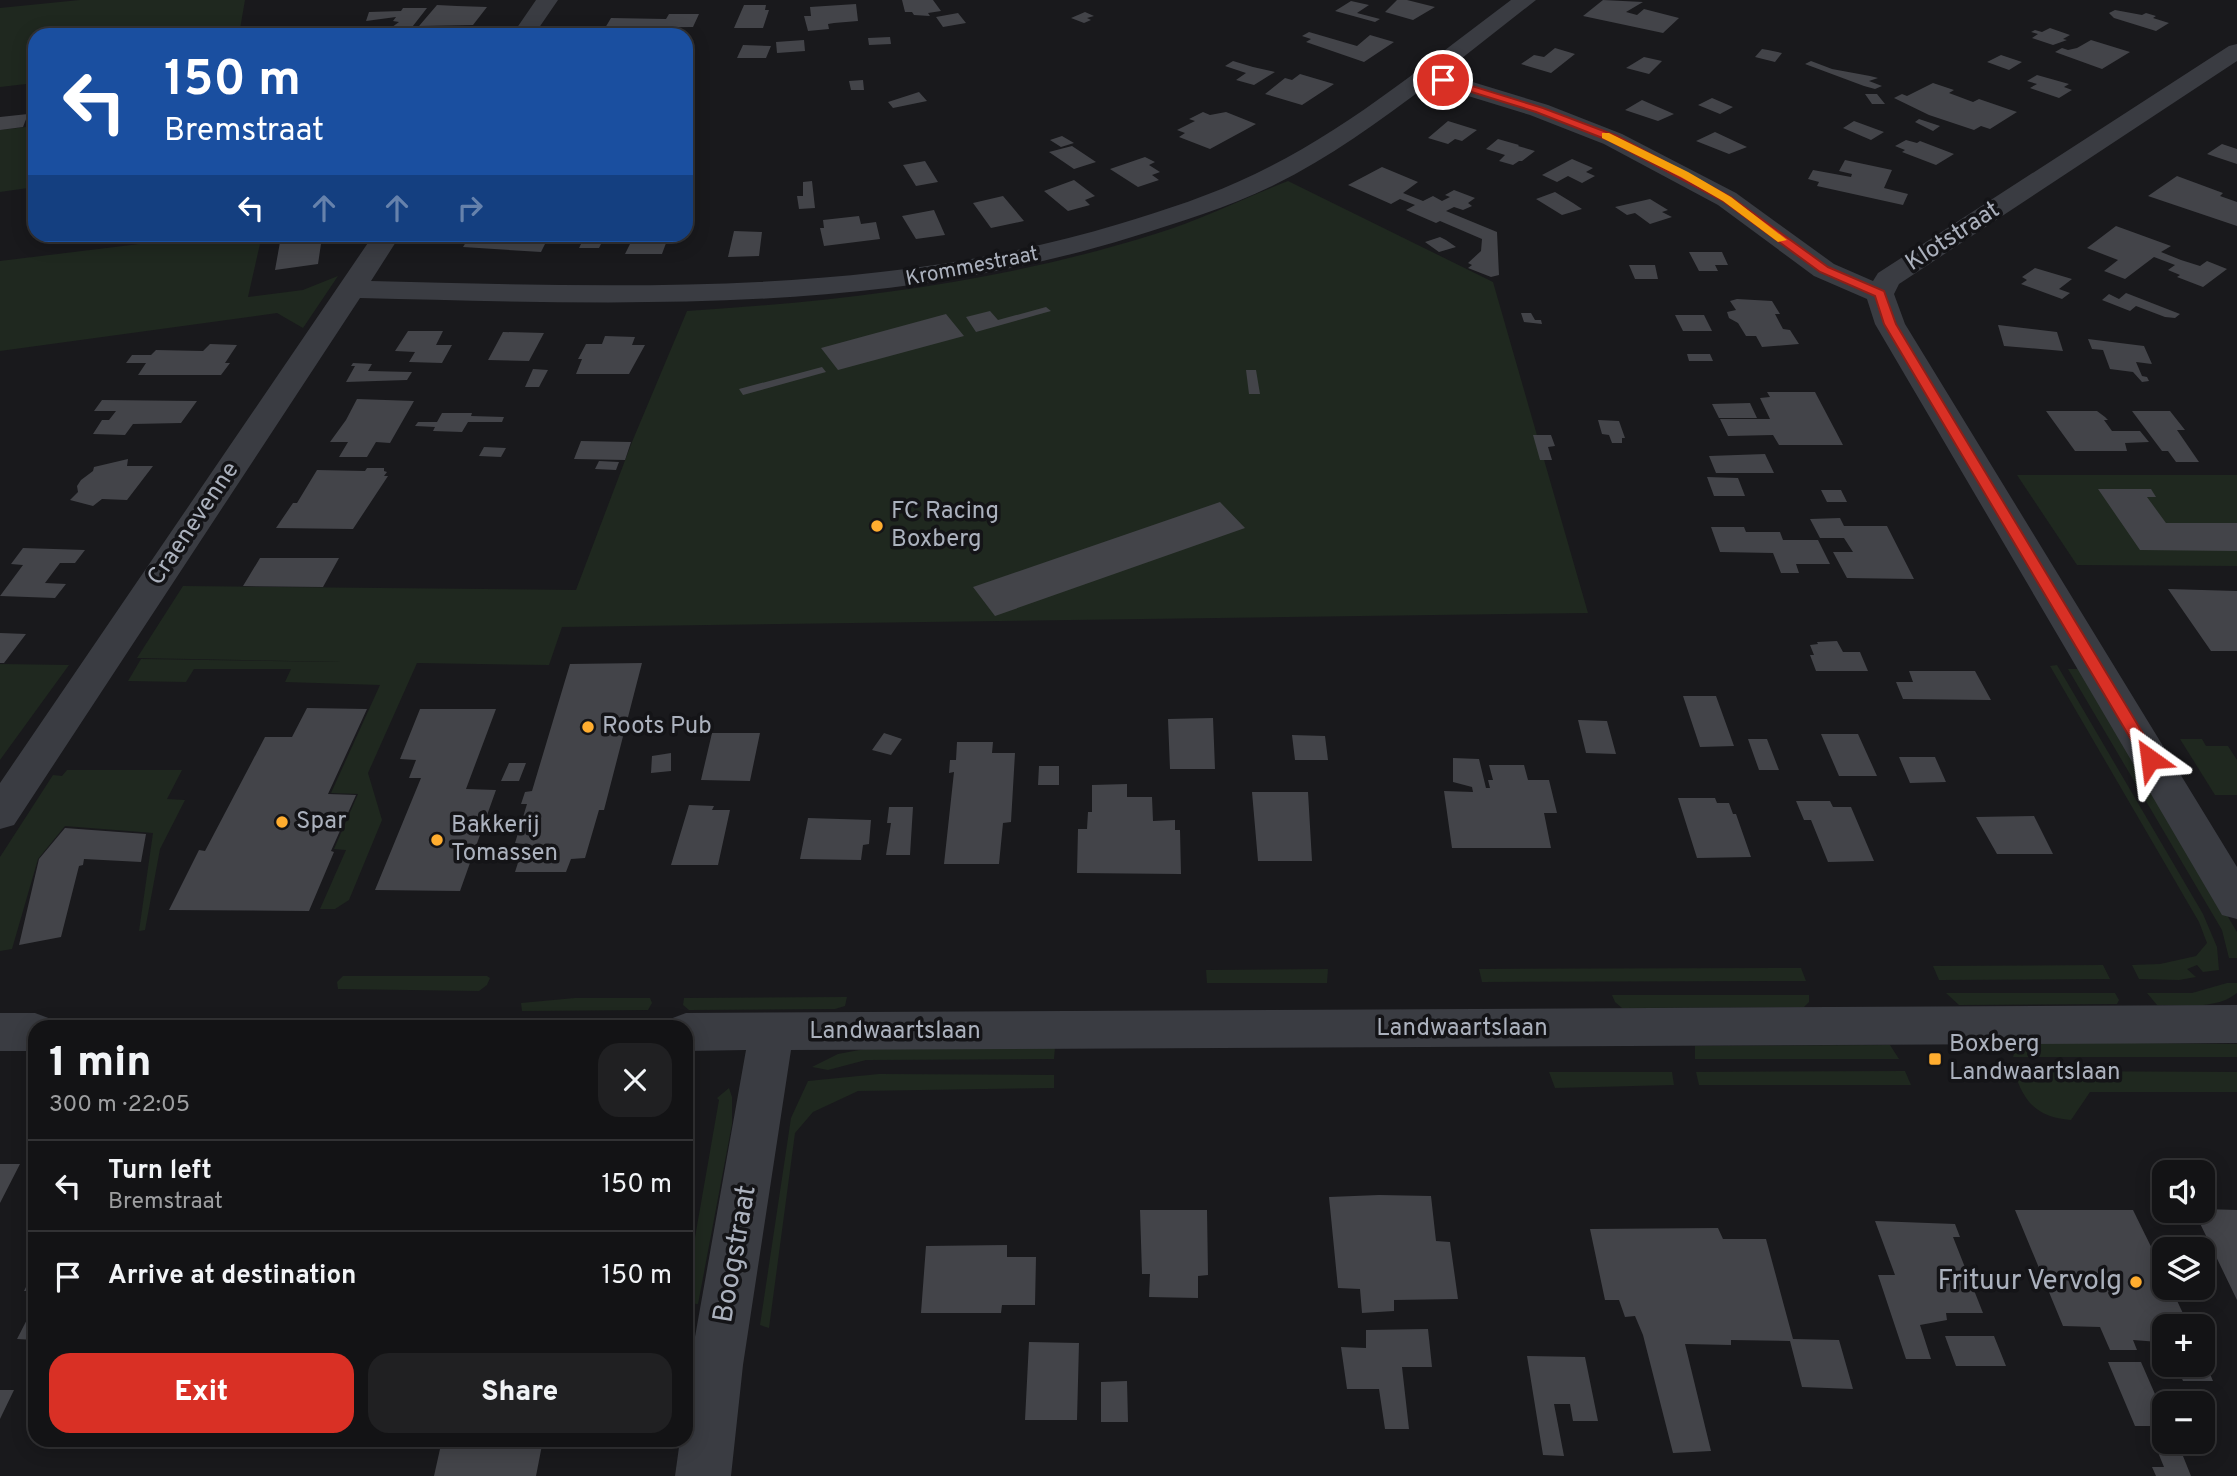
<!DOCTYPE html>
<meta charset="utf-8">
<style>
body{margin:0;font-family:Overpass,sans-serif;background:#202022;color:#f1f3f6;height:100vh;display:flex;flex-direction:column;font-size:26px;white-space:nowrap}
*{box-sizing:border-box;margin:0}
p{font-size:23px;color:#9d9ea0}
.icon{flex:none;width:38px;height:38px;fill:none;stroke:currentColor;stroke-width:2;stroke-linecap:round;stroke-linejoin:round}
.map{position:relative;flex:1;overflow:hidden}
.side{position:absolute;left:28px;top:1020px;width:665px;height:427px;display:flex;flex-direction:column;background:#131315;border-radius:21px;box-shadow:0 4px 18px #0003,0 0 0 2px #323234}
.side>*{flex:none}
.guide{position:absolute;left:28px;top:28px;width:665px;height:214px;border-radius:21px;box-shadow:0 4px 18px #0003,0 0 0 2px #323234;background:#1a4fa0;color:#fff;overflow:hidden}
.tools{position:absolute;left:2152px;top:1160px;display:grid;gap:14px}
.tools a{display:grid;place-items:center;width:63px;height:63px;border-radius:14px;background:#131315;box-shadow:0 4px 18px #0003,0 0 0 2px #323234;font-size:35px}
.pin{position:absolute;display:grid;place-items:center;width:60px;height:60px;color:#fff;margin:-30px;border:4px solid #fff;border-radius:50%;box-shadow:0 2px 7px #0007}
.me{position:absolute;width:77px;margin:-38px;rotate:329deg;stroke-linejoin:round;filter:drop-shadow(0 0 5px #0008)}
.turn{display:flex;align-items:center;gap:24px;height:147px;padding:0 21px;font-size:32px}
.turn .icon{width:91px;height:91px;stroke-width:2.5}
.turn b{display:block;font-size:49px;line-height:60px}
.lanes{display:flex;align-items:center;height:66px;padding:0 21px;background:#0003;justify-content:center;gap:35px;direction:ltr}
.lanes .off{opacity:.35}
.round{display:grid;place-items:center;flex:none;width:74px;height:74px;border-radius:21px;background:#202022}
.overview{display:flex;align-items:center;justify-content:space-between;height:119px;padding:0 21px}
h1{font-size:42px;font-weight:800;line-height:52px}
.button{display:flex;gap:14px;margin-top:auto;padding:14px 21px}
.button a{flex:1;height:80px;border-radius:21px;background:#d93025;color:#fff;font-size:28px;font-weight:800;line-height:80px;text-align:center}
.button a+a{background:#202022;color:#f1f3f6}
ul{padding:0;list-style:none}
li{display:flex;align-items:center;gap:21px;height:91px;padding:0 21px;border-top:2px solid #323234}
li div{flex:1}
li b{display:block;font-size:26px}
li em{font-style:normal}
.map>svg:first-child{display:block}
</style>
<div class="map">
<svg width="2237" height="1476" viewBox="0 0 2237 1476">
<rect width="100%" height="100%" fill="#19191c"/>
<path fill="#1f281f" d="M80,0h165l-6,35h-204v48l-35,4v-79z
M35,126v61l-35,5v-62z
M1288,181l205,101 95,331 -1026,14 -13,38 -132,-2 -49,110 14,47 -33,80 -14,9h-15l26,-59 -12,-1 24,-55 -27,-1 49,-108 -95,-3 6,-13h-97l-8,13 -58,-1 13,-22 199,3 -203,-4 46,-72 393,4 56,-148 55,-131c158,-10 316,-29 468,-77 45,-14 89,-36 133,-53z
M262,235l-14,62 55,-7 35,-14 -35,52 -26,-15 -277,38v-90l213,-26z
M2017,475h220v91l-160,-1z
M0,664l69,1 -69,95z
M2057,665l146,249 14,33 2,23 -16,2 -6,-7 -10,4 9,8 -17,3 -40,-1 -7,-14 28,-1 36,-8 11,-13 -8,-21 -149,-256z
M2068,669h13l156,263v26h-8l-7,-28z
M2180,739h22l4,7h22l9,14v35h-22z
M67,770h115l-15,29 18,1 -25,49 -15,81 -6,1 14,-98 -88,-7 -27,33 -26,90 -12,2v-94l53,-82 9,1z
M2103,965l7,14 -171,1 -6,-14z
M1801,968l5,13 -324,1 -3,-13z
M1328,969l-1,14h-120l-1,-13z
M343,976h144l3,2 -3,7 -8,6 -141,-2 -1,-7z
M2227,983h10v10c-20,17 -56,12 -80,12l-10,-12h45z
M1946,993h169l4,7 -2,4 -158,1z
M1612,995h197v7l-5,5 -182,1 -7,-6z
M847,997l-2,9 -10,3 -146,1 -6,-5 1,-7z
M575,998h75l2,5 -4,7 -126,1 -1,-8z
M2030,1042l207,2v13h-224l2,-7z
M1890,1045l9,14h-204v-13z
M1055,1047l-1,12 -188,1 -38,10 -16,-3 26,-13 32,-6z
M1905,1071l6,14h-212l-3,-13z
M2014,1071l223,1v20h-147l-19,28c-34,-3 -47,-17 -57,-49z
M1549,1072h123l2,13 -119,3z
M879,1074l175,1v13l-196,3 -45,21 -18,21 -26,195 -9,-3 31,-207 17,-37z
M729,1088l3,9v27l-34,180 -12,-1v-14l33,-189 -2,-2z"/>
<path fill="#434449" d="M902,0h31l8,11 -13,2 2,3 -16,-1 -2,-3h-7z
M1397,0h10l28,7 -22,13 -28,-8z
M1603,0l40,2 -17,10 11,3 7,-6 35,9 -16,15 -80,-17z
M1351,1l18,4 -12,8 23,6 -5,3 -40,-11z
M856,4l2,17 -24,2 -6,1 1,5 -21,2 -4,-15h7l-1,-9z
M437,5l20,1 30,1 -14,18 -54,1z
M744,5h22l-1,5h4l-6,18h-29z
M403,8h24l-18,23 -21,-1 11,-8 -6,-1 3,-4 -30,4 3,-9 32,-1z
M2115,10l27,5 4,-2 10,3 -3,2 16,5 -13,8 -42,-13 -5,-5z
M1085,12l9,4 -7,2 4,2 -7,3 -13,-5z
M958,13l8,10 -23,4 -7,-10z
M669,14h30l-6,13 -88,1 6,-10 55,1z
M2050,28l20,7 -7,4 4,1 -14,5 -21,-7 6,-4 -7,-2 4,-2 7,2z
M1309,32l48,14 13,-11 24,7 -30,20 -58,-20 5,-3 -9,-3z
M890,37l1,7 -22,1 -1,-7z
M804,40l1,11 -28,2 -1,-11z
M2091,40l39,12 -28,17 -47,-17 7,-4 6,2 9,-2z
M743,45l28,1 -5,12h-29z
M1555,48l20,6 -24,19 -30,-9 13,-9 10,2z
M1762,49l6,1 14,3 -7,9 -20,-5z
M2001,55l21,7 -13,8 -22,-8z
M1644,57l18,4 -13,13 -23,-6z
M1233,61l20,6 22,5 -21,13 -18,-5 10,-7 -21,-7z
M1811,61l21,8 38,7 8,2 -9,3 13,5 -7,3 -11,-3 -59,-22z
M1300,74l34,10 -32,21 -37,-11 20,-16 7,2z
M2037,75l32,9 -5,3 8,3 -13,8 -29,-10 7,-4 -10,-3z
M863,80l1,10h-13l-2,-9z
M1933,83l21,7 -5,3 24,9 6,-3 38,13 -27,17 -9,-3 -7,4 -45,-15 -35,-17 8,-4 5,2z
M919,92l8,9 -34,7 -5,-6z
M1865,94h12l8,10h-13z
M1712,98l21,9 -13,7 -22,-9z
M1642,100l32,14 -16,7 -33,-11z
M1203,112l7,3 16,-3 30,12 -46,25 -31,-12 6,-4 -8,-3 18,-9 -6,-2z
M28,114l-5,13 -23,3v-13z
M1919,119l21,7 -7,5 -18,-9z
M1448,121l29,9 -15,11 -7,-2 -7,5 -20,-6z
M1854,121l30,11 -13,8 -28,-12z
M1715,132l32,15 -18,7 -33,-13z
M1062,136l12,7 -13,4 -11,-7z
M1498,139l21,6 -1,1 17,5 -13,10h-3l-6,4 -14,-4 6,-6 -19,-6z
M1906,140l11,3 3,-2 34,13 -18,11 -34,-13 3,-2 -10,-4z
M2222,144l15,5v15l-30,-10z
M1072,146l24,16 -22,7 -25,-17z
M1145,157l10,5 -6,3 11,7 -8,3 7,5 -21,7 -28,-18z
M1572,159l21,9 -7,4 9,4 -13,7 -14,-7 -11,6 -15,-7z
M1845,160l47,10 -8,18 24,6 -5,11 -86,-19 2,-4 -11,-3 5,-9 38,7 1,-3 -13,-3z
M925,161l13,21 -22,4 -13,-21z
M1382,167l36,15 -15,11 20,8 10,-5 9,5 8,-4 -5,-2 9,-5 21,8 -7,5 4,3 -9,4 -9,-3 -8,4 51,21 2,43 -8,2 -23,-9 4,-3 -4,-2 13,-12 1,-12 -42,-18 -4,2 -30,-13 9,-5 -15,-6 -9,5 -43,-19z
M2177,176l46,17 -3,3 17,6v24l-89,-30z
M1074,180l21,16 -10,4 5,5 -22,6 -24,-20z
M812,181l3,27 -16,1 -2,-13h6v-14z
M1555,192l18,11 9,6 -20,6 -26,-16z
M1003,196l21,25 -33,7 -18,-25z
M1650,199l18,11 -6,2 10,5 -22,7 -15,-11 -8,2 -12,-8z
M934,210l11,25 -29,4 -14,-23z
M859,216l2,8 15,-2 4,17 -56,7 -4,-18h4l-1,-8z
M2116,226l55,20 -10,6 20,8 19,6 7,-5 20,8 -24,18 -26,-10 3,-2 -12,-5 7,-5 -21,-8 -29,22 -21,-8 14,-11 -31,-12z
M734,231l28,1 -3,24 -31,1z
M306,234h27l-2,8 -10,2 -3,20 -43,6 5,-28 26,-4z
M471,234h79l-9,18 -78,-5z
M635,234h33l1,1 -7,19h-37z
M585,236h20l-6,12h-20z
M1440,237l6,3 10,7 -17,5 -14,-10z
M1689,252h33l6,13h-13l3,6h-19z
M1629,265h26l3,14h-23z
M2035,268l37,11 -13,10 11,4 -8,6 -41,-15 6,-4 -5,-3z
M2126,293l54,21 -5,4 -10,-1 -29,-11 -6,5 -28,-11 7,-6 10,5z
M1737,299l35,2 8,13h-5l8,15 7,1 9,14 -37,3 -6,-11h-10l-8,-13 -9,-5 -2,-6 9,-2 -6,-9z
M1046,307l5,4 -75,21 -10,-15 24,-6 8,9z
M1521,313h10l4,7h6l1,4 -18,-2z
M946,314l18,22 -126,34 -17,-22z
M1675,315h29l8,16h-29z
M1998,325l59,7 6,19 -59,-5z
M408,331h35l-7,14h16l-10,18 -33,-1 6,-10 -20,-1z
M503,332l41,1 -15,28 -41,-1z
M605,336l30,1 -3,8h13l-16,29h-53l6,-15h-4l8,-15h16z
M2088,339l56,7 8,18 -16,-2 6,14 5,1 2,4 -7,1 -9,-10 -23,-3 -7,-19 -11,-1z
M210,344l27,1 -12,18h5l-9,12h-83l8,-12h-20l6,-8h19l5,-5 47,1z
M1687,354h23l3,7h-24z
M353,363l19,1 -4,7 44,1 -5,8 -61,2 9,-16h-4z
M822,367l4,5 -83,23 -4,-6z
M533,369l15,1 -9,17h-14z
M1246,370h10l4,24h-11z
M1767,392h48l28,53h-64l-6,-10 -45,1 -8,-17h50l-10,-21 10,-1z
M357,399l57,2 -24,42 -14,-1 -9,15h-28l9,-15h-18l16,-22z
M102,400l95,1 -16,22 -48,1 -8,11 -32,-1 9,-14h7l7,-9h-22z
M1750,403l7,15h-38l-7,-14z
M2046,411h51l8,6 3,3h-4l8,11h28l9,11 -24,1 2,8h-52z
M2132,411h38l15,19h-8l22,32h-23l-8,-11h-6z
M442,413h30l-1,3 33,1 -2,5h-34l-6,10 -29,-1 2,-4 -20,-1 3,-4h19z
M1598,420l21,1 6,17h-3v5h-10l-3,-8 -7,-1z
M1533,435h18l4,11 -7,1 4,13h-12z
M581,441l50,1 -6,18 -51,-1z
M484,447l22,1 -5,9 -22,-1z
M1765,454l9,19h-58l-7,-17z
M128,459l-1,7h26l-26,34 -25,-1 -9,7 -23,-6 8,-8 -1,-6 4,-6 12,-9 1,-4z
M599,461l20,1 -3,8 -21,-1z
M367,468h17v3l3,1 -3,4h4l-35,53 -77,-1 17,-25h4l20,-33 48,1z
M1707,477l31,1 7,18h-31z
M2098,489h53l5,8h-9l19,26h71v28l-97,-1z
M1821,490h20l6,12h-20z
M1220,502l25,26 -250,88 -22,-29z
M1840,518l4,8h43l27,53 -67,-1 -14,-26h20l-9,-14h-24l-10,-19z
M1711,527h33l2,5h34l3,8h35l12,24h-34l3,9h-18l-8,-20 -53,-1z
M23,548l62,2 -10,13h-15l-15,20 21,1 -11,14 -55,-2 23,-31 -12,-1z
M260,558h79l-16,29 -80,-1z
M2168,589l69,2v60h-26z
M0,633l26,1 -22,29h-4z
M1837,641l6,11h17l8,19h-52l-6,-16h4l-4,-10 8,-1 -1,-2z
M642,663l-38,147h-5l-14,48 -14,1 -5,13h-51l9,-28 -9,-1 12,-39h-6l4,-12 7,-1 38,-127z
M1909,671h66l16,29 -88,-1 -7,-17h17z
M1683,696h33l18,50 -34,1z
M307,708l60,1 -39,85 28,1 -25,56 3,1 -25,59 -140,-1 30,-60 6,1 60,-114h27z
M420,709h76l-30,80 30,1 -36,101 -85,-1 46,-112h-12l7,-18 -16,-1z
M1213,718l2,51h-45l-2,-50z
M1578,720l29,1 9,33 -30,-1z
M712,733h48l-10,48 -49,-1z
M884,733l18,6 -11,16 -19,-5z
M1821,734h37l19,42h-38z
M1292,735l33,1 3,24h-33z
M1748,739h19l12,31h-20z
M957,742h36l-1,11h23l-4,69 -8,1 -4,41h-55l10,-92 -5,1 1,-13h6z
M671,753v18l-20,2 1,-17z
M1899,757h36l11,25 -36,1z
M1453,758l26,1 7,29h4l-2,-8h5l-4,-15h35l4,15h21l8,33h-13l7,35h-99l-8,-57 29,1 -1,-5 -19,-5z
M509,763h17l-7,18h-18z
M1039,766h20v19h-21z
M1127,784v13h25l1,24 22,-1v10h5l1,44 -104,-1 1,-44h9l1,-17h4v-27z
M1252,792h56l4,69h-54z
M1678,798h37l2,5h12l4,11h3l15,43 -54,1z
M1796,801h34l3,6h18l23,54 -46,1 -17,-42h-7z
M689,805l25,1 -2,4h18l-12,55h-47z
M889,807h24l-3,48h-24l5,-32h-4z
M2034,816l19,38h-56l-21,-37z
M808,818l63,2 -2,24 -6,1 -2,15 -61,-1z
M65,828l81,6 -5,28 -57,-3 -1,6 -4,1 -18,71 -42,8 20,-86z
M0,1164h20l-20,39z
M1379,1195l52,1 5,45 14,1 8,57 -64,1v11l-32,2 -2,-24 -22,-1 -9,-91z
M2203,1209l34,1v90l-43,-89z
M1140,1210h67l1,65 -10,1v22l-49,-1 1,-23h-8z
M2015,1210h118l32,65v13h6l18,38h-24v29l-6,-13 -26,-2 4,10h-27l-10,-23 -37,-1z
M1875,1221l80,3 5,13h-7l30,76h-37l1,7 -27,5 11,34h-25l-28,-84h17z
M1718,1228l5,11h43l27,100 46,1 14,49 -51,-2 -12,-46 -59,-1v5l-46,-1 26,107 -38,2 -30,-118 -8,-19 -10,1 -6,-17h-14l-15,-71z
M1007,1245v12h29l-1,48h-33l-1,8h-80l5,-67z
M35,1269v22h-11z
M35,1304v36l-18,-1z
M1428,1329l4,38h-30l7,62h-24l-6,-40h-32l-6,-42 25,1v-18z
M1945,1336h49l12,30h-50z
M1029,1342l50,1 -2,77h-52z
M1527,1356l58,1 13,64h-25l-3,-17h-16l10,52 -21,-1z
M2203,1358l10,23h-30l-7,-16h27z
M2108,1362h33l24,55v9h-30z
M1127,1381l1,41h-27v-40z
M0,1390h14l-14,29z
M442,1440h101l-7,36h-102z
M2157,1450l24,1 10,25h-35l-4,-9h12z"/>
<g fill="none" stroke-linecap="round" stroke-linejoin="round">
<path fill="#3a3c42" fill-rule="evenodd" d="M536,0h22l-24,35h-22z
M1511,0h25l-93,73 105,32 74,29 114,59 98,71 39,17 5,-8 351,-227 8,-2v17l-338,223 -5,10 11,30 332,543v52l-15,-4 -347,-591 -8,-25 -53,-23 -96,-71 -114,-61 -74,-29 -101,-31c-49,37 -100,74 -155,101 -45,22 -94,37 -142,52 -256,79 -508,67 -772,61l-346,527 -14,4v-46l374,-549h27l-30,47c251,6 504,17 748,-57 46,-14 93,-29 136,-50 94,-45 174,-113 256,-174z
M2237,1005v38l-1446,7 -48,315 -12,111h-56l5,-36h6v-48l4,-27 56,-315 -60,1v-24h-20l4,-8 16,-6z
M0,1013h35l16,6 4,8h-20v24h-35z"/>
</g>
<path fill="#d93025" stroke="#8d1f18" stroke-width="2" d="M1443,77l100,31 74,28 114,61 97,70 56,24 12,33 260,431 2,4 -2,4h-11l-261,-439 -9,-28 -55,-24 -97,-71 -113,-60 -74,-29 -97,-30 -1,-2z"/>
<path fill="#f59e0b" d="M1602,133h7l79,39 43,25 56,43 -9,2 -55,-41 -42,-24 -79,-39z"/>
<g fill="#ffad2f" stroke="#141417" stroke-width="2.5">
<circle cx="877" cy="526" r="7"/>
<circle cx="588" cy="727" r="7"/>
<circle cx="282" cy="822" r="7"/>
<circle cx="437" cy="840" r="7"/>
<rect x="1928" y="1052" width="14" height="14" rx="3.5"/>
<circle cx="2136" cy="1282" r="7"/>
</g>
<g text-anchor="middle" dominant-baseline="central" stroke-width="7" stroke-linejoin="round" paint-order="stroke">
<g font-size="21" fill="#abb1bd" stroke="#141417">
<text transform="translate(972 267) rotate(-11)">Krommestraat</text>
</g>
<g font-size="24" fill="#abb1bd" stroke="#141417">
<text transform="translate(1953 237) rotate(-33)">Klotstraat</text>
<text transform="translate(194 524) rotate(-56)">Craenevenne</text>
<text x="1462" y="1029">Landwaartslaan</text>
<text x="895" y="1032">Landwaartslaan</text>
</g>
<g font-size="24" fill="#abb1bd" stroke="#141417" text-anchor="start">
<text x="891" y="512">FC Racing<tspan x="891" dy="28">Boxberg</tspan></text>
<text x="602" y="727">Roots Pub</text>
<text x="296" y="822">Spar</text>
<text x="451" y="826">Bakkerij<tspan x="451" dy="28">Tomassen</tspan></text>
<text x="1949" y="1045">Boxberg<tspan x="1949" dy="28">Landwaartslaan</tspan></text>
</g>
<g font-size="28" fill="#abb1bd" stroke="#141417">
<text transform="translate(736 1254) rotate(-80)">Boogstraat</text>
</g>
<g font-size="28" fill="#abb1bd" stroke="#141417" text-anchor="end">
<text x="2122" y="1282">Frituur Vervolg</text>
</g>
</g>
</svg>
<div class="tools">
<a><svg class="icon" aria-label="sound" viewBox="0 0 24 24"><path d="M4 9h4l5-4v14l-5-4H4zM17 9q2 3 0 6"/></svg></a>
<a><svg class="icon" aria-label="layers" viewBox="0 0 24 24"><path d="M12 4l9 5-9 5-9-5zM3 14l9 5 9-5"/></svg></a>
<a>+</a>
<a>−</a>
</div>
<div class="pin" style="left:1443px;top:80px;background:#d93025"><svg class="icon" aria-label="arrive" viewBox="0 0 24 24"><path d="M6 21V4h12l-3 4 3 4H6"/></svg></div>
<svg class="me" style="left:2150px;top:759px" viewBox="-20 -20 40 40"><path d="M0-17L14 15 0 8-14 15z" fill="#d93025" stroke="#fff" stroke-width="4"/></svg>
<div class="guide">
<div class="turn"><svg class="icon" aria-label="left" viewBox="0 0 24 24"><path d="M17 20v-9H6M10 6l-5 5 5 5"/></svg><div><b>150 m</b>Bremstraat</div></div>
<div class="lanes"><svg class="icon" aria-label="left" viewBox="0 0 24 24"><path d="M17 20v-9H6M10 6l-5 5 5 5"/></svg><svg class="icon off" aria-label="ahead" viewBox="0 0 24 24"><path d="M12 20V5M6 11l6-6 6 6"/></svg><svg class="icon off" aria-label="ahead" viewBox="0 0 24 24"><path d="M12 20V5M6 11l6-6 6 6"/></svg><svg class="icon off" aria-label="right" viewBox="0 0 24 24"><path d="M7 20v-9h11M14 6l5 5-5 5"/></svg></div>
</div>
<section class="side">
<div class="overview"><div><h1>1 min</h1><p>300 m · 22:05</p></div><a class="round"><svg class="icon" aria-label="close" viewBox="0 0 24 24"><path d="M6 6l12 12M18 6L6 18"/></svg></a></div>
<ul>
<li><svg class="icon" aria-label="left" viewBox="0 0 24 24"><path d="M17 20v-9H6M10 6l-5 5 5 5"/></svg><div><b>Turn left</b><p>Bremstraat</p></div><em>150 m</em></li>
<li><svg class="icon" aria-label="arrive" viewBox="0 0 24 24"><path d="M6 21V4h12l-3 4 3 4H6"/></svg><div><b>Arrive at destination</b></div><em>150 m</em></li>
</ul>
<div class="button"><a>Exit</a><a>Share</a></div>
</section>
</div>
